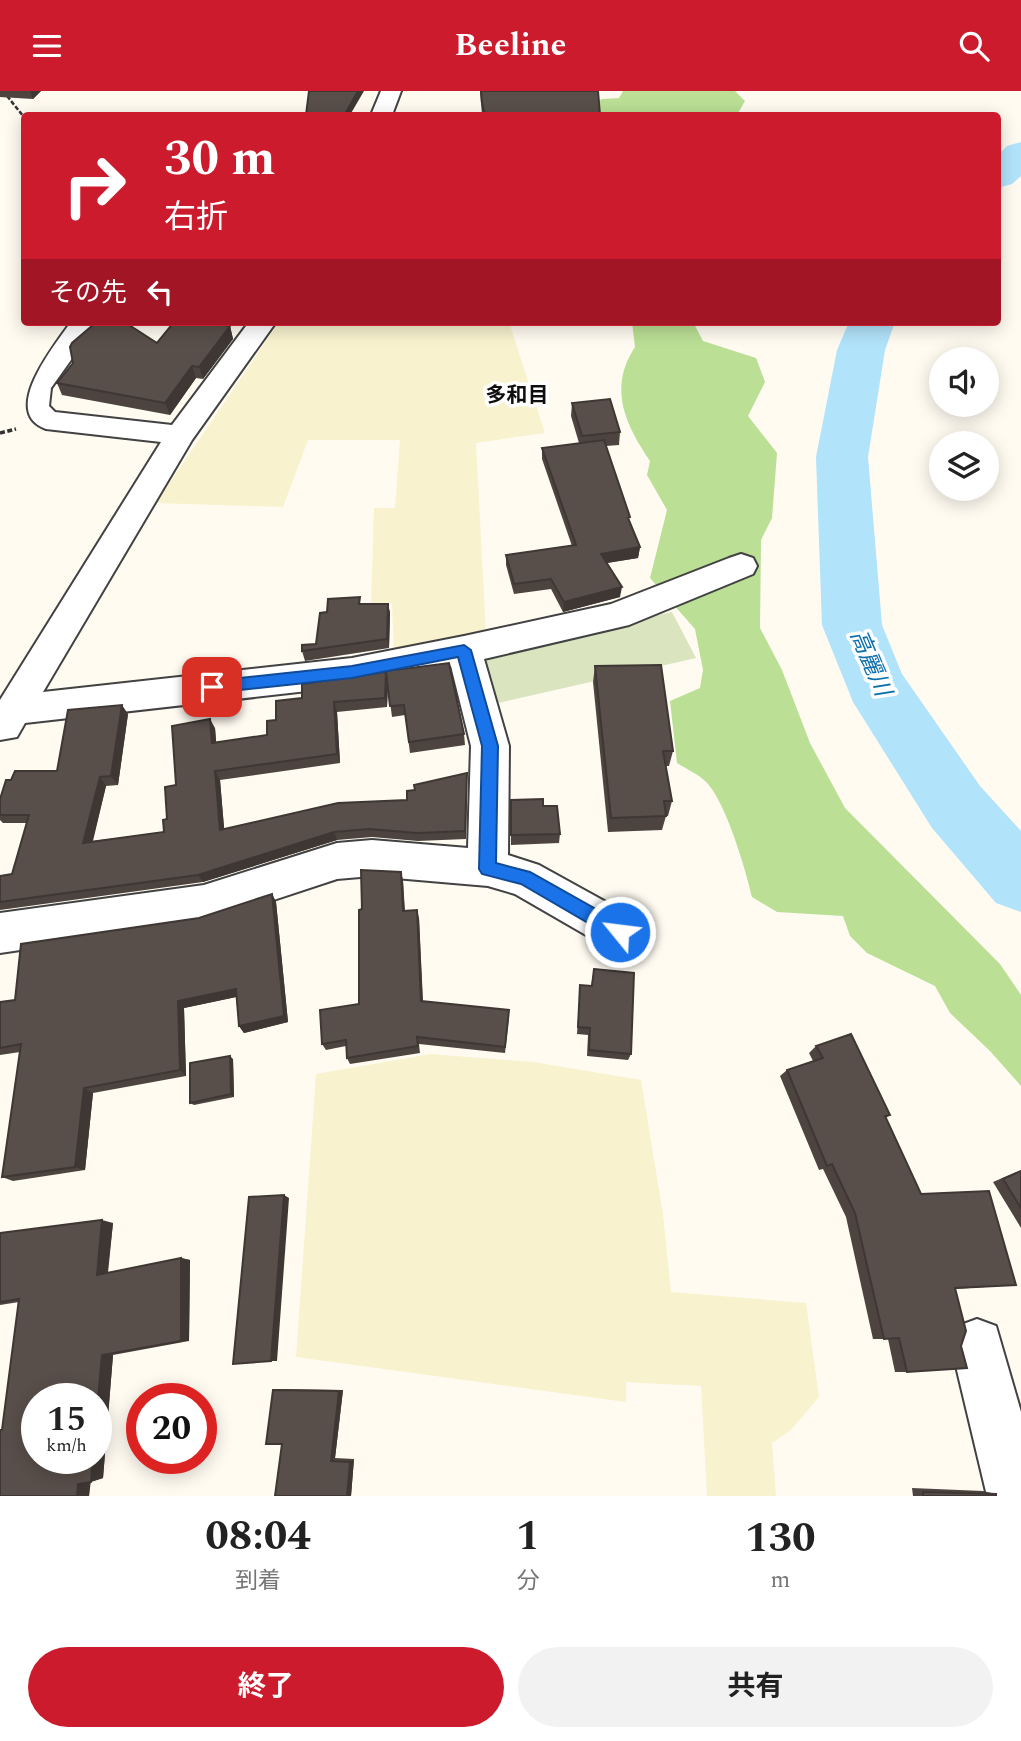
<!DOCTYPE html>
<html lang="ja">
<meta charset="utf-8">
<style>
body{margin:0;font-family:Spectral,"Noto Sans JP",serif;background:#f2f2f2;color:#222;height:100vh;display:flex;flex-direction:column;font-size:26px;white-space:nowrap}
*{box-sizing:border-box;margin:0}
p{font-size:23px;color:#767676}
.icon{flex:none;width:38px;height:38px;fill:none;stroke:currentColor;stroke-width:2;stroke-linecap:round;stroke-linejoin:round}
.map{position:relative;height:1405px;overflow:hidden}
.sheet{display:flex;flex-direction:column;background:#fff;flex:1}
.sheet>*{flex:none}
.top-card{position:absolute;left:21px;top:21px;width:980px;height:214px;border-radius:7px;box-shadow:0 4px 18px #0003;background:#cb1b2d;color:#fff;overflow:hidden}
.fabs{position:absolute;left:929px;top:256px;display:grid;gap:14px}
.fabs a{display:grid;place-items:center;width:70px;height:70px;border-radius:50%;background:#fff;box-shadow:0 4px 18px #0003;font-size:35px}
.speed{position:absolute;left:21px;top:1292px;display:flex;gap:14px;font-size:35px;font-weight:700;text-align:center}
.speed>*{display:grid;place-content:center;width:91px;height:91px;border-radius:50%;background:#fff;box-shadow:0 4px 18px #0003;line-height:1}
.speed small{font-size:18px;font-weight:400}
.speed .limit{border:10px solid #d22;background:#fff;color:#111}
.pin{position:absolute;display:grid;place-items:center;width:60px;height:60px;color:#fff;margin:-30px;border-radius:14px;box-shadow:0 4px 10px #0006}
.me{position:absolute;width:77px;margin:-38px;rotate:299deg;stroke-linejoin:round;filter:drop-shadow(0 0 5px #0008)}
.turn{display:flex;align-items:center;gap:24px;height:147px;padding:0 28px;font-size:32px}
.turn .icon{width:91px;height:91px;stroke-width:2.5}
.turn b{display:block;font-size:49px;line-height:60px}
.then{display:flex;align-items:center;height:66px;padding:0 28px;background:#0003;gap:14px;font-size:26px}
.eta{display:flex;justify-content:space-evenly;align-items:center;height:119px;text-align:center}
.eta b{font-size:42px;font-weight:700;line-height:49px}
.primary-button{display:flex;gap:14px;margin-top:auto;padding:14px 28px}
.primary-button a{flex:1;height:80px;border-radius:42px;background:#cb1b2d;color:#fff;font-size:28px;font-weight:700;line-height:80px;text-align:center}
.primary-button a+a{background:#f2f2f2;color:#222}
header{display:flex;justify-content:space-between;align-items:center;height:91px;padding:0 28px;background:#cb1b2d;color:#fff;font-size:32px;font-weight:700}
.map>svg:first-child{display:block}
</style>
<header><svg class="icon" aria-label="menu" viewBox="0 0 24 24"><path d="M4 6h16M4 12h16M4 18h16"/></svg>Beeline<svg class="icon" aria-label="search" viewBox="0 0 24 24"><circle cx="10" cy="10" r="6"/><path d="M15 15l6 6"/></svg></header>
<div class="map">
<svg width="1021" height="1405" viewBox="0 0 1021 1405">
<rect width="100%" height="100%" fill="#fffbf1"/>
<path fill="#f8f2ce" d="M279,231h230l36,111 -69,10 10,191 -92,19 -2,-50 -21,1 3,-96h21l5,-68h-92l-25,67 -127,-4z
M431,963l102,8 108,18 22,134 8,78 135,11 13,94 -29,34 -18,12 4,53h-69l-6,-110 -75,-4v20l-330,-45 20,-283z"/>
<path fill="#badf95" d="M623,0h112l10,10 -8,14h-136l-11,-9 12,-7 17,-1z
M632,231h61l10,19 53,17 9,24 -17,34 29,37 -5,65 -11,22 -1,88 22,42 28,73 35,65 155,156 21,31v91l-31,-35 -40,-38 -15,-27 -68,-33 -17,-17 -7,-20 -66,-4 -25,-15c-6,-27 -27,-98 -47,-116 -7,-7 -19,-12 -28,-18l-7,-62 30,-13 3,-18 -8,-41 -45,-51 17,-68 -20,-35 3,-14c-25,-37 -42,-73 -15,-114z"/>
<path fill="#dae4bf" d="M672,521l24,46 -207,47 -15,-51z"/>
<g fill="none" stroke-linecap="round" stroke-linejoin="round">
<path fill="#b1e3fb" fill-rule="evenodd" d="M1021,51v34l-9,8 -14,4v-33l9,-9z
M849,231h46l-10,28 -17,107 14,168 20,49 78,112 41,45v81l-25,-9 -64,-75 -79,-126 -31,-77 -6,-168 21,-107z"/>
<g stroke="#424242" stroke-width="4">
<path id="minor" d="M381,0h20l-9,24h-21z
M71,231h27l-47,66 -2,18 6,6 117,13 77,-103h27l-84,118 -149,252 309,-34 112,-22 147,-32 118,-46 12,-4 12,4 4,8 -4,8 -124,51 -145,34 25,87 -1,109 31,10 96,53 6,14 -6,14 -15,6 -15,-6 -90,-52 -27,-8 -116,-10 -35,3 -133,44 -204,30v-40l204,-28 133,-42 35,-3 96,8 3,-102 -20,-80 -99,20 -327,37 -8,14 -17,3v-40l161,-258 -115,-13c-46,-16 7,-82 25,-107z
M977,1228l19,7 25,86v84h-34l-36,-151 7,-19z"/>
</g>
<path stroke="#313131" stroke-width="2.5" stroke-dasharray="4.5 2" stroke-linecap="butt" d="M3,0l21,26"/>
<path stroke="#313131" stroke-width="3.5" stroke-dasharray="5 2.5" stroke-linecap="butt" d="M0,342l16,-4"/>
<use href="#minor" fill="#fff" fill-rule="evenodd"/>
</g>
<path fill="#4d4440" d="M0,0h41l-8,8 -33,-2z
M480,0l120,24h-118z
M230,235l3,13 -30,40 -7,-1 -26,37 -108,-20 -5,-12 100,-40z
M572,312l48,29 -1,13 -13,1 23,76 11,25 -2,11 -31,5 13,34 -57,15 -12,-23 -37,5 -8,-29v-10l66,-9 -30,-87v-11l37,-5 -8,-27z
M361,513h27l2,9 -1,35 -84,13 -3,-10 14,-7 11,-32z
M595,575l78,85 -4,15h-3l6,35 -4,15h-2l-4,14 -54,2 -15,-150z
M386,581l78,62 1,11 -55,8 -5,-38 -13,2 -4,-31 -1,21 -50,5 3,51 -120,17 4,49 183,-29 8,-10 52,-17 -1,66 -48,2 -46,-4 -35,3 -134,42 -203,28v-34l12,-2 15,-51h-24l-3,-3v-21l11,-19 46,-9 71,-57 -10,71 -12,1 -13,55 71,-9 12,-47 39,-57 1,14 51,-7 9,-15 26,-22z
M511,709l49,34 -1,9 -48,2z
M401,781l2,9 2,30 14,7 4,83 86,16 -4,36 -86,-9 1,9 -70,11 -3,-6 -1,-12 -20,4 -4,-6 37,-40 3,-95z
M272,803l4,8 12,120 -44,11 -5,-7 -3,-29 -52,11 2,68 -93,17 -8,77 -72,11 -11,-4 18,-125 -20,3v-53l15,-2 184,-82z
M594,878l37,85 -3,6 -41,-4 1,-21 -11,-1 3,-49 11,1z
M816,955l74,69 -4,3 35,76 95,91 -61,4 -48,83h-12l-7,-33h-15l-27,-122 -23,-48 -4,1 -39,-94 7,-6 26,-9 -4,-8z
M233,968l1,38 -40,8 -4,-2z
M1021,1079v58l-28,-46z
M113,1132l-5,50 73,-15 9,2 -1,81 -76,14 -10,123 -13,4 -1,14h-89l2,-66 17,-128 -19,3v-72z
M279,1298l64,1 -8,68 19,1 -3,37h-76l7,-52 -9,-54z
M912,1397l71,3 13,3v2h-83z"/>
<path fill="#3e3734" d="M30,0h11l-8,8z
M358,0h6l-14,24h-5v-1z
M230,235l3,13 -30,40 -4,-12z
M192,275l4,12 -26,37 -5,-12z
M640,456l-2,11 -38,6 1,-10z
M622,496l-2,10 -57,15 1,-10z
M388,513l2,9 -1,35 -2,-9z
M386,581l2,9 -1,26 -2,-9z
M334,611l3,10 3,51 -3,-9z
M122,614l6,9 -10,71 -7,-9z
M210,628l5,9 2,24 -5,-9z
M215,680l5,9 5,58 -5,-8z
M467,682v9l-1,57 -1,-8z
M100,686l6,9 -16,65 -7,-8z
M334,741l3,8 -134,42 -5,-7z
M401,781l2,9 2,38 -2,-8z
M272,803l4,8 12,120 -44,11 -5,-7z
M417,819l2,8 4,90 -2,-7z
M236,898l5,7 -57,12 2,68 -6,-6 -2,-69z
M230,965l3,3 1,38 -3,-3z
M84,997l9,5 -8,77 -10,-3z
M284,1104l5,3 -12,163h-6z
M102,1129l11,3 -6,53 -10,-1z
M181,1167l9,2 -1,81h-8z
M102,1264h11l-10,123 -12,4 2,-24h3v-38z
M343,1299l-8,68 -4,3 8,-70z
M354,1368l-3,37h-4l3,-34z
M91,1389l-2,16h-12l1,-12z"/>
<path fill="#594f4a" stroke="#3e3734" stroke-width="2" d="M309,0h49l-13,23v1h-39z
M481,0h117l2,24h-115l-3,-12z
M174,231h31l25,4 -31,41 -7,-1 -27,37 -108,-20 16,-20 -3,-16 2,-4 21,-18h36l28,18z
M610,308l10,33 -38,4 -10,-33z
M604,349l26,77 -2,1 12,29 -39,7 21,33 -58,15 -13,-23 -37,5 -8,-29 70,-10 -34,-97z
M360,506l-1,7h29l-1,35 -85,12v-6l14,-1 4,-31 7,-1 1,-13z
M449,572l15,71 -55,8 -5,-37 -14,1 -4,-35z
M661,574l12,86h-10l9,50h-8l2,15 -55,2 -16,-152z
M386,581l-1,26 -51,4 3,52 -122,17 5,59 118,-27 69,-3v-9l8,-1 -1,-5 53,-12 -2,58 -48,2 -48,-4 -35,3 -136,43 -198,27v-26l12,-2 17,-59h-29v-16l6,-19h5l4,-9h42l11,-61 54,-5 -11,71 -11,1 -17,66 81,-11 -1,-12 4,-1 -2,-32 11,-2 -4,-59 38,-7 2,24 55,-8v-14l9,-1v-19l26,-3v-14z
M543,708v7h14l3,28 -49,1v-35z
M361,779l40,2 2,39 14,-1 4,91 88,9 -4,37 -88,-10 1,9 -71,12 -1,-18 -24,4 -2,-34 39,-6v-94l3,-1z
M272,803l12,122 -45,10 -3,-37 -58,12 2,69 -96,18 -9,79 -73,10 19,-133 -21,4v-46l15,-2 6,-56 178,-26z
M594,878l40,4 -3,81 -42,-4 1,-22 -12,-1 2,-42 12,1z
M851,943l39,81 -5,1 36,78 68,-3 27,94 -61,3 11,43 -5,15 6,22 -60,4 -8,-34 -15,1 -29,-126 -23,-49 -5,2 -40,-96 36,-12 -7,-12z
M230,965l1,38 -41,9v-40z
M1021,1080v37l-18,-29z
M284,1104l-13,166 -38,3 16,-167z
M102,1129l-5,55 84,-17v83l-79,14 -6,65v-22h-59v60h56l-2,24 -13,2 -1,12h-77v-66h2l17,-131 -19,3v-69z
M273,1299l66,1 -8,70 19,1 -3,34h-72l7,-52h-16z
M923,1401l73,2v2h-73z"/>
<path fill="#1a73e8" stroke="#114b97" stroke-width="2" d="M464,554l7,5 27,96 -2,117 34,9 96,54 3,6 -3,6 -6,2 -6,-2 -93,-54 -39,-10 -3,-5 3,-123 -24,-89 -106,21 -140,15 -7,-6 7,-6 140,-15z"/>
<g text-anchor="middle" dominant-baseline="central" stroke-width="7" stroke-linejoin="round" paint-order="stroke">
<g font-size="21" font-weight="bold" fill="#0f0f0f" stroke="#fff">
<text x="517" y="305">多和目</text>
</g>
<g font-size="23" font-style="italic" fill="#0d6fac" stroke="#fff">
<text transform="translate(870 572) rotate(67)">高麗川</text>
</g>
</g>
</svg>
<div class="fabs">
<a><svg class="icon" aria-label="sound" viewBox="0 0 24 24"><path d="M4 9h4l5-4v14l-5-4H4zM17 9q2 3 0 6"/></svg></a>
<a><svg class="icon" aria-label="layers" viewBox="0 0 24 24"><path d="M12 4l9 5-9 5-9-5zM3 14l9 5 9-5"/></svg></a>
</div>
<div class="speed"><div>15<small>km/h</small></div><div class="limit">20</div></div>
<div class="pin" style="left:212px;top:596px;background:#d93025"><svg class="icon" aria-label="arrive" viewBox="0 0 24 24"><path d="M6 21V4h12l-3 4 3 4H6"/></svg></div>
<svg class="me" style="left:620px;top:841px" viewBox="-20 -20 40 40"><circle r="17" fill="#1a73e8" stroke="#fff" stroke-width="3"/><path d="M0-11L8 9 0 5-8 9z" fill="#fff"/></svg>
<div class="top-card">
<div class="turn"><svg class="icon" aria-label="right" viewBox="0 0 24 24"><path d="M7 20v-9h11M14 6l5 5-5 5"/></svg><div><b>30 m</b>右折</div></div>
<div class="then">その先<svg class="icon" aria-label="left" viewBox="0 0 24 24"><path d="M17 20v-9H6M10 6l-5 5 5 5"/></svg></div>
</div>
</div>
<section class="sheet">
<div class="eta">
<div><b>08:04</b><p>到着</p></div>
<div><b>1</b><p>分</p></div>
<div><b>130</b><p>m</p></div>
</div>
<div class="primary-button"><a>終了</a><a>共有</a></div>
</section>
